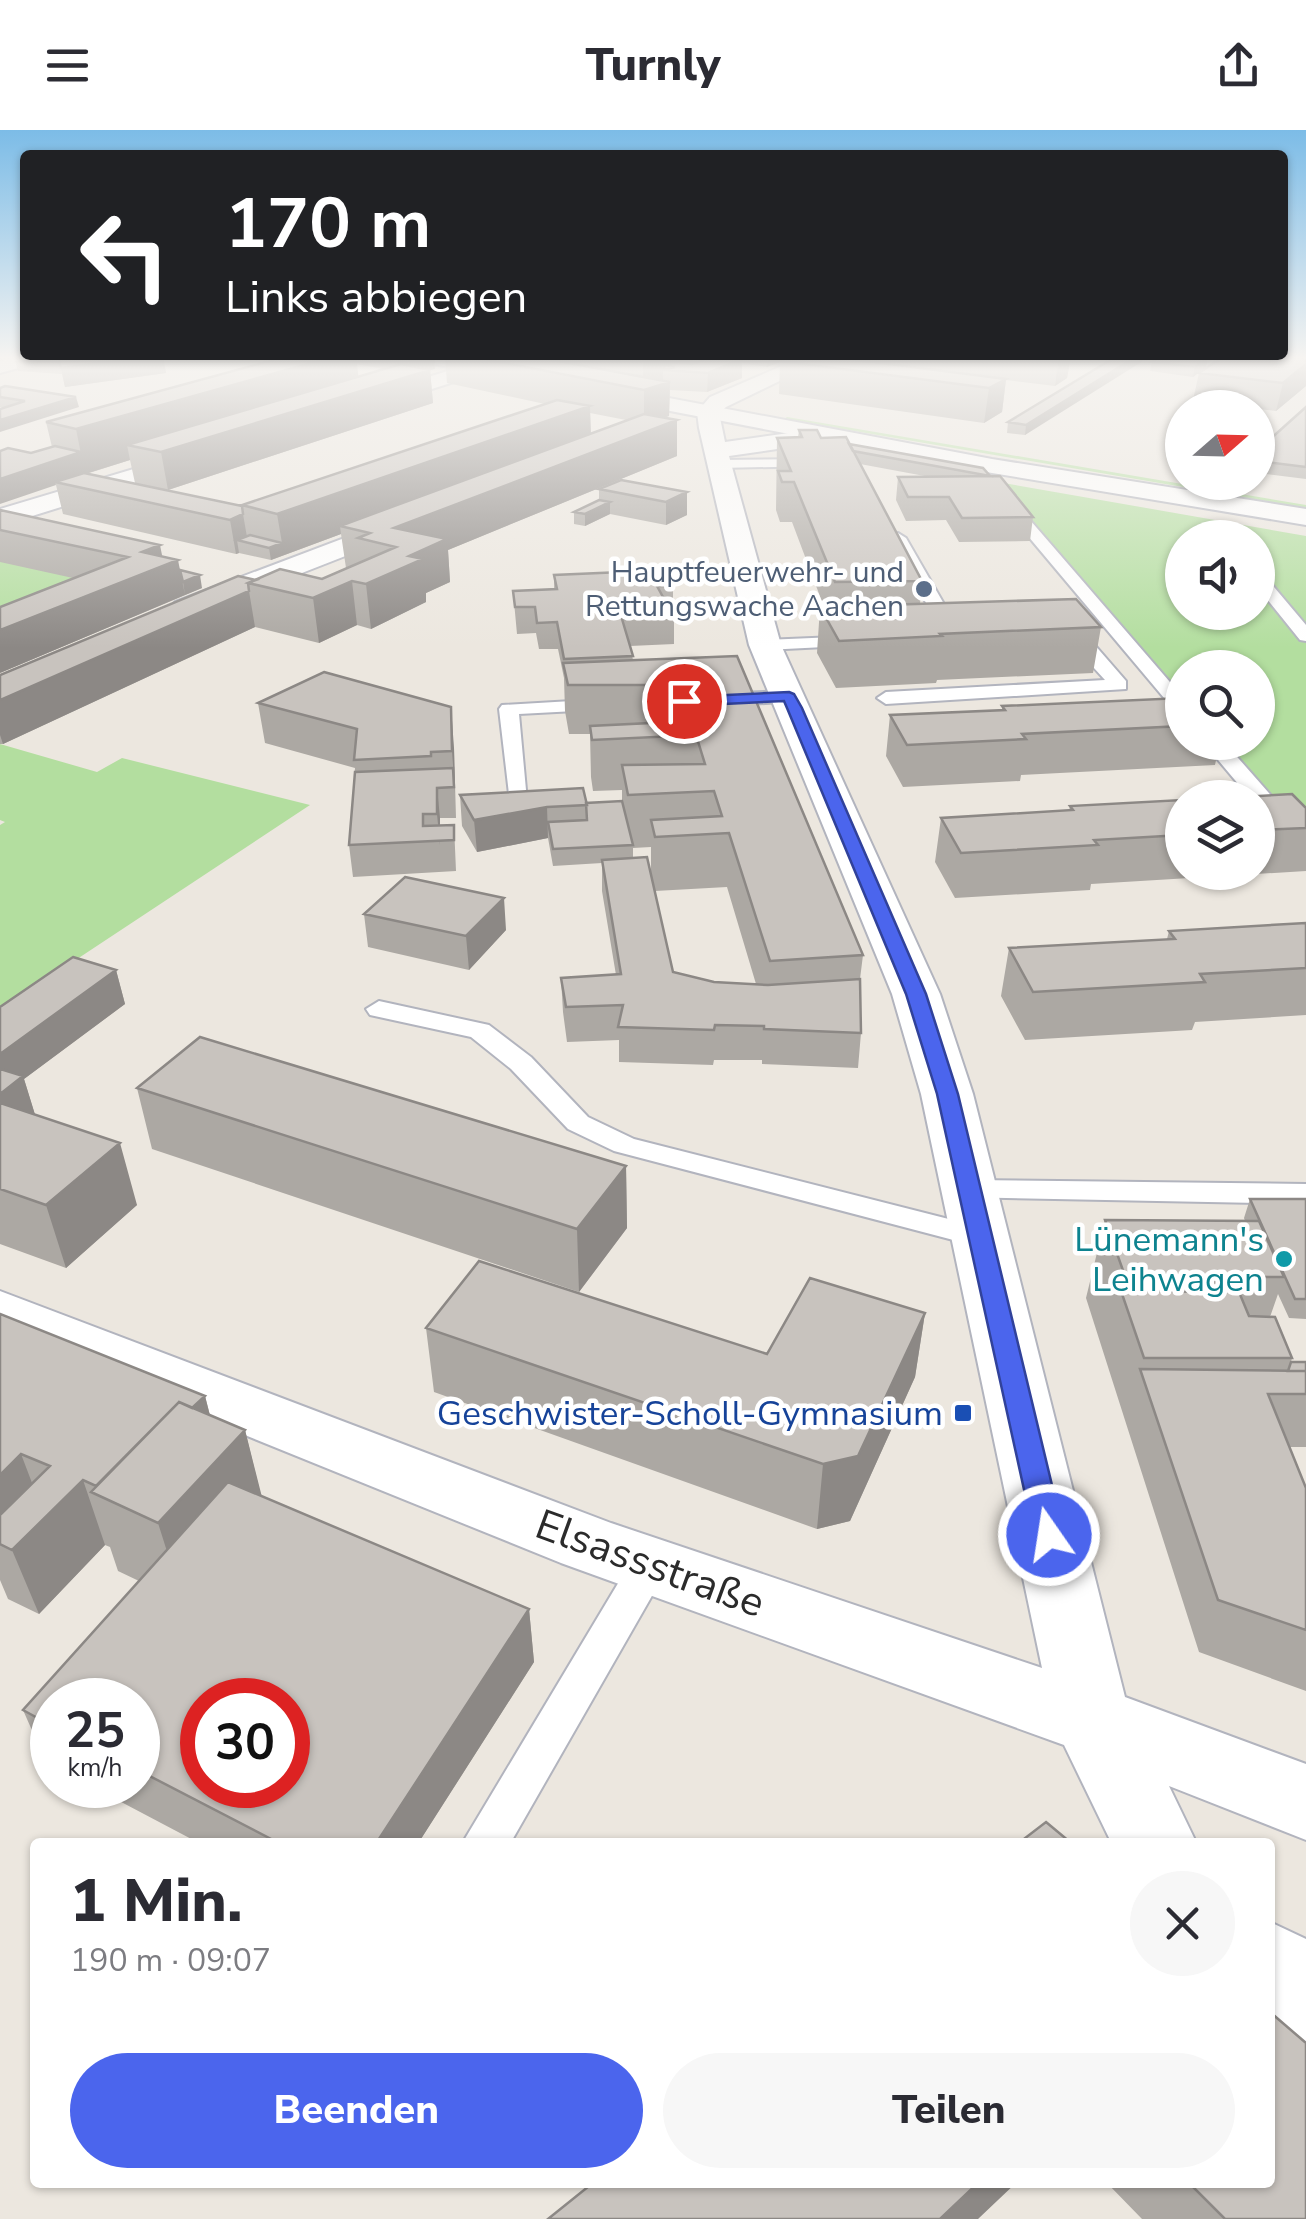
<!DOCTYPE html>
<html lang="de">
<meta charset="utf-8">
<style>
body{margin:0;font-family:"Nunito Sans",sans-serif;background:#f7f7f7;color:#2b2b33;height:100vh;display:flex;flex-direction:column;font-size:38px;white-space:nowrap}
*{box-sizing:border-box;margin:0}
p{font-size:32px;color:#7c7c81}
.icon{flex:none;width:55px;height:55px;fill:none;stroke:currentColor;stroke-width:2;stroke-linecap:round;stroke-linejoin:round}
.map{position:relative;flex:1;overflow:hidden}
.drawer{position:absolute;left:30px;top:1708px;width:1245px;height:350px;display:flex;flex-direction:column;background:#fff;border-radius:10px;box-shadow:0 2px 8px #0004}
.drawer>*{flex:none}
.top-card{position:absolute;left:20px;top:20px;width:1268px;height:210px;border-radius:10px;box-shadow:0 2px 8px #0004;background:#202124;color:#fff;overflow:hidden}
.needle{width:65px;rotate:70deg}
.tools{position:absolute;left:1165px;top:260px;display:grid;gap:20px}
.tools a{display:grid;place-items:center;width:110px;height:110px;border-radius:50%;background:#fff;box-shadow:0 2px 8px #0004;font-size:50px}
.speed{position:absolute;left:30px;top:1548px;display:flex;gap:20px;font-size:50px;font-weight:700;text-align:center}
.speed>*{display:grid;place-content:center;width:130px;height:130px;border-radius:50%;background:#fff;box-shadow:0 2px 8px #0004;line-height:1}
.speed small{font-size:25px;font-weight:400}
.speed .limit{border:15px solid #d22;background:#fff;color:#111}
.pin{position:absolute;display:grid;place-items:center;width:85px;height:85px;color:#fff;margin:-42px;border:5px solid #fff;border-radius:50%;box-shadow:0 2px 10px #0007}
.me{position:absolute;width:110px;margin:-55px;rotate:347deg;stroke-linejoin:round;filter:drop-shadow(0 0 8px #0008)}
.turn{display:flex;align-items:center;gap:35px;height:210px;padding:0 40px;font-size:45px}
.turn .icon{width:130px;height:130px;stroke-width:2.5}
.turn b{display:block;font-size:70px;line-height:85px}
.round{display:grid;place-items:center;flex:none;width:105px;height:105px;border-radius:52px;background:#f7f7f7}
.summary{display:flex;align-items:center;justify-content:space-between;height:170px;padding:0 40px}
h1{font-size:60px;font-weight:800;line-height:75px}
.button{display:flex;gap:20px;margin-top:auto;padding:20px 40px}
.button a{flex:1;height:115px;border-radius:60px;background:#4b65ed;color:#fff;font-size:40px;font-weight:800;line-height:115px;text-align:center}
.button a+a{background:#f7f7f7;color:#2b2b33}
header{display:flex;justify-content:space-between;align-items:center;height:130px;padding:0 40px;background:#fff;font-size:45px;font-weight:800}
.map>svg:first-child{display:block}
</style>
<header><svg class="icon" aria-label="menu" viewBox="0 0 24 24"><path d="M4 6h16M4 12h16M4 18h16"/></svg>Turnly<svg class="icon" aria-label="share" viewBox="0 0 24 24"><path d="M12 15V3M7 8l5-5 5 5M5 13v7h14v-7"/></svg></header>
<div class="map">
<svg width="1306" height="2089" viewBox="0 0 1306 2089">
<rect width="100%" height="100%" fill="#ece7df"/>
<path fill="#b3de9f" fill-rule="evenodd" d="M787,287l519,88v3l-522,-89z
M981,349l325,57v321l-101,-114 53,-1v-74h-76v48l-152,-175zM1182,408h76v74h-76z
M0,430l105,24 -105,64z
M0,614l97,28 25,-14 188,47 -310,205v-185l5,-3 -5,-2z"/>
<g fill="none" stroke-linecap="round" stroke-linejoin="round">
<g stroke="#b2b4be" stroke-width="4">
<path id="service" d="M816,329l5,1v6l-102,2 -7,-4 7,-4z
M1001,368h10l171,198v17l-7,-2 -174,-207z
M1223,401l5,2 3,5h-15z
M898,403l8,5 57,99 -3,4 -15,-4 -55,-99z
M1258,443l6,2 42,50v16l-6,-1 -42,-52z
M1070,497l10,1 46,53v8l-240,15 -9,-6 9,-6 219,-12 -44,-48z
M859,506l6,1v8l-100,5 -9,-5 9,-5z
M789,561l7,2v8l-79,5 -9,-6 9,-6z
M606,569l7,2v8l-94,5 7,76 -10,6 -7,-2 -10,-85 3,-4z
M1203,612h21l82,93v21l-8,-2 -40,-48v-8h-8z
M379,871l110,24 42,32 57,60 46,22 346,88 11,3 5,7 -5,7 -11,3 -366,-96 -46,-22 -57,-60 -40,-32 -101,-22 -4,-6z
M970,1050l336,4v20l-347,-7 -4,-7 4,-7z
M649,1420l14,5 6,11 -158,276h-48l172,-287z"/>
</g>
<g stroke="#b2b4be" stroke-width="4">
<path id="minor" d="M20,226h31l-3,4 -48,13v-12z
M805,226h26l-105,51 -7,6 6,29 100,-14 12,7 -12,7 -96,14 52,189 159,349 33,100 152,603 181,67v76l-137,-54 27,56h-85l-47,-97 -503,-182 -561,-227v-45l611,232 431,145 -121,-574 -29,-100 -143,-349 -50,-217 -2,-16 13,-15z
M481,231l10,6 -3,4 -128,41 -11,-7 3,-5z
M207,317l8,2 4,5 -4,5 -215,67v-17z
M413,382l9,2 4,6 -4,6 -225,88h-22l-4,-6 4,-6z
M1270,1792l36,17v104l-36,-17z"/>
</g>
<g stroke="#b2b4be" stroke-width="4">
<path id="secondary" d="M413,226c27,-1 93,1 113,18l-10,6 -93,-18z
M595,254l397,75 314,50v16l-314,-52 -405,-78 -3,-5 3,-5z"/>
</g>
<use href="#service" fill="#fff" fill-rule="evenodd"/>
<use href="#minor" fill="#fff" fill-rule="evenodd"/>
<use href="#secondary" fill="#fff" fill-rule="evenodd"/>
</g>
<path fill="#aca8a3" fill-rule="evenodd" d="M14,226h149l3,17 -101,14 -3,-13 -44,-3z
M265,226h169l1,13 -5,1 3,33 -265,87 -33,-7 -5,-23 -44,14 156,32 303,-102 -98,-21 -2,-27h234l-8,2 27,4 15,-6h113l30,4 1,-4h214l-4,22 -12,8 -49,-6 -4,32 -18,11 -205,-29 1,-32 -13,5 -25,-4v15l-35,14 -37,-2 -1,26 -5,2 13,2v36l-229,94 2,32 -24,11v9l-55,27 -14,-4 -38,18 -64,-16 -252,117h-3v-69l256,-95 66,-1 25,-11h-1l-5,-34 -70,26 -32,-7 -3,1 -173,-40 -7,-29 -25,-32 21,-6 -6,-25 224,-62h-4zM357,234l26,5 -25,8zM590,283l36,7 -35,14z
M1117,226l-92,79 -18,-2 1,-11z
M1306,226v30l-30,25 -18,-2v-1l-65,-8 6,-27z
M1208,227l-2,10 -13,10 -43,-6 2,-9z
M0,258l79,19h-79z
M1306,277v72l-48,-6v-23z
M799,300l22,8 169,38 43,41 -3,24 -71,1 -13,-22 -40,1 -10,-21 2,-23h32l-70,-13 62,117 -2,23 181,23 -8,46 -156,7 -1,3 -100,5 -19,-35 3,-46h4l-32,-85h-12l-4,-12 1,-72 21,-1z
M599,359l88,3v23l-21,10 -56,-11 -25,12 -11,-2v-12l25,-12z
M0,380l162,46 40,32 -202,85 73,-95 -73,-16z
M554,445l119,11v25h-2l3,6v27l-44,2 3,14 104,-4 126,299 -3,24 1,54 -3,35 -96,-4v-4h-48l-1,5 -94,-3v-22l-52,2 -4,-30 -2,-34 55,-3 -14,-84v-28l-49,3 -5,-28 -71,14 -15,-26 -2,-31 126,8 36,-2v-11l-29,1 -2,-14 -1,-43h-21l-4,-23 -1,-33 -6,-29h-19l-3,-16 -19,1 -4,-43 41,-2zM651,717v27l4,17 72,-4 29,97 -42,-2 -41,-10 -40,-114v-10z
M1182,568v44h38l-5,23 -194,10 -1,6 -117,6 -17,-31 4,-41 112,-5v-4z
M258,573l196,45 2,70h-16v8l14,-1 2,46 -103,6 -4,-32 6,-77 -90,-25z
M1258,668l48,10v63l-215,13 -1,6 -135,8 -20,-36 6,-44 128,-7 1,-5 112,-6v72h76z
M364,784l142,16 -37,40 -101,-23z
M1306,793v92l-111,7 -3,8 -167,10 -24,-44 8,-48 158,-9 2,-8z
M116,840l9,34 -101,75 11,36 102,90 -71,63 -66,-24v-237z
M137,958l489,78 1,62 -48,64 -427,-143z
M1250,1069h56v120l-17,-1 -11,-24 -8,23 22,41 -1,4h15v85h-17l17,41v203l-107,-39 -113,-354 19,-78 140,1 -1,-3z
M925,1183l-10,64 -65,144 -33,8 -383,-137 -8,-64 341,26z
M0,1184l205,82 5,19 35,15 16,66 268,113 5,53 -115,180h-222l-108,-57h49v-85h-86v66l-6,-4 -23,-52 116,-129 -21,-10 -8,-24 -5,-2 -66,69 -31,-15 -8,-19z
M1106,2052h164l36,37h-164z"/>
<path fill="#8c8885" d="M154,226h9l3,17 -101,14 -4,-19z
M336,226h20l4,34 -233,55 3,15 -45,14 -9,-45z
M409,226h25l1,13 -5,1 3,33 -265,87 -7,-38 249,-77z
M647,226h19v9l-1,6 -2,-1v13l-20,6v-32z
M768,226h26l-27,11z
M1059,226h12l-4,22 -12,8z
M1137,226h14l-126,79 1,-10z
M1208,227l-2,10 -13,10 2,-10z
M742,229v19l-35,14 1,-19z
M1306,234v22l-30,25 7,-28z
M1006,249l-4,33 -18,11 5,-35z
M670,252l-1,34 -25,8v-34z
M76,267l3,10 -79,25v-12z
M590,276l1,35 -251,85 1,8 -70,26 -2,-12 13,-5 -5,-29z
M677,290v36l-229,94 2,32 -24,11v9l-55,27 -5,-45 33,-15 -5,-41z
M81,322l4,22 -30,8 1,3 -56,19v-25z
M687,362v23l-21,10v-23z
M610,372v12l-25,12v-12z
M243,384l5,29 -11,-3 2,13 -3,1 -6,-34z
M160,415l4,20 14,-5 7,35 -185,78v-43l142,-78z
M200,445l2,13 -17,7 -2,-13z
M352,451l5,44 -38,18 -6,-45z
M249,461l6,36 -252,117 -3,-9v-35z
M451,577l3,41 1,45 -3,-42z
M437,658l3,30v27l-3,-31z
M547,677l1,31 -71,14 -3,-32z
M504,768l2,32 -37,40 -3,-34z
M116,840l9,34 -101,75 18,58 -42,-10v-73z
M120,1013l17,62 -71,63 -20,-63z
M626,1036l1,62 -48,64 -2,-63z
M925,1183l-10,64 -65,144 -33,8 6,-65z
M205,1266l15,60 25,-26 20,79 -82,93 -25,-79 -49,-30z
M21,1324l24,63 38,-37 22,65 -66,69 -27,-64 -12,-6v-69z
M529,1479l5,53 -115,180h-42z
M979,2052h38l-39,37h-38z"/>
<path fill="#c8c3be" stroke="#8c8885" stroke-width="2.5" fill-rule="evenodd" d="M65,226h89l-93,12 -3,-11 13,-1z
M288,226h48l-260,73 -30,-7z
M469,226h62l139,26 -26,8z
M713,226l29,3 -34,14 -45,-3 12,-3 -10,-2 13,-3 14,2z
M793,226h33l180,23 -17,9 -209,-27z
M1117,226h20l-111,69 -18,-3z
M1162,226h30l16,1 -13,10 -43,-5z
M1224,226h82v8l-23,19 -84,-10z
M666,228l32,4 -6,2 -14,-2 -6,1h-6z
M401,234l29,6 -269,82 -34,-7z
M5,256l71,11 -76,23v-11l25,-8 -25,-4v-9z
M557,270l33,6 -313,108 -35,-9z
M1306,277v60l-48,-6v-11z
M644,284l33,6 -283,108 53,11 -38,17 14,3 -57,25 -14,-3 -39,17 -65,-15 32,-14 42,10 74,-32 -38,-9 12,-5 -30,-7z
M799,300h18l4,8 25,-1 76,144 -87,1 -41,-100h-12l-4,-11h13l-14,-33 25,-1z
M849,314l134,24 7,8 -137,-25z
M55,316l26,6 -81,27v-28l8,-3 23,5z
M84,343l158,33 1,8 -13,6 -175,-38z
M1000,346l33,41 -71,1 -13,-21h-41l-10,-20z
M621,350l66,12 -21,10 -67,-13z
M599,370l11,2 -25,12 -11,-2z
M0,380l160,35 -18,7 36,8 -178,70v-23l128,-50 -128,-27z
M250,405l32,8 -13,5 -32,-8z
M180,440l20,5 -17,7z
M668,440l5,16h-16l17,31 -52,2 11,37 -69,3 -7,-37 -20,1 -2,-16h-20l-2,-16 44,-2 -3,-14z
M238,446l18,4 -8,3 1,8 -249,109v-25z
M1076,469l25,28 -161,7 2,2 -103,5 -19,-34z
M737,526l126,299 -93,6 -41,-128 -74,4 -4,-17 71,-4 -8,-25 -86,4 -6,-30 83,-1 -9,-29 -104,5 -2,-14 101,-5 -12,-36h-111l-5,-22z
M324,542l127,35 1,44 -21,1v4l-77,4 3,-31 -99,-26z
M1182,568v28l-160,8 4,5 -119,6 -17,-30 115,-5 -3,-4z
M453,638l1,19 -17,1v26h-14v12l31,-1v15l-105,5 6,-73z
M583,658l4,17 -40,2 -73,13 -14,-25z
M1292,664l14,14v20l-48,2v-32h-34z
M1182,670v35l-88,5 4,5 -137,8 -20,-35 132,-8 -3,-4z
M622,671l11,44 -80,4 -5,-27 39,-2 -1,-17z
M647,727l26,115 41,10 54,3 92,-6 1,54 -97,-4v-3l-49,-1 -1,5 -96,-3 5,-22 -57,2 -5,-29 60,-4 -19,-114z
M405,747l99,21 -38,38 -102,-22z
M1306,793v45l-106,6 5,8 -172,10 -24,-44 166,-9 -6,-8z
M73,827l43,13 -116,84v-47z
M200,907l426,129 -49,63 -440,-141z
M0,939l23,7 -23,18z
M0,973l120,40 -74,62 -46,-16z
M1250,1069h56v100h-11z
M1105,1090l154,1 25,56 -159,-1z
M479,1131l288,93 43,-76 115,35 -67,143 -35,8 -397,-136z
M1121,1161l118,1 10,24 26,1 17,41h-148z
M0,1184l205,82 -13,12 -13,-6 -83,84 -13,-6 -71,70 -12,-6v-29l50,-49 -29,-12 -21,21z
M1291,1232h15v9h-18z
M1140,1239l166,2v23h-38l38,94v142l-88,-30z
M179,1272l66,28 -87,93 -67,-31z
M228,1352l301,127 -152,233h-100l-139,-72v-70h-86v26l-29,-16zM202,1570h86v85h-86z
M1046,1692l24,20h-50z
M1270,1882l36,31v176h-81l-37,-37h82z
M594,2052h385l-39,37h-392z"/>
<linearGradient id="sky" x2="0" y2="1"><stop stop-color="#7cbce7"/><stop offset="0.44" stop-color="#f6f4f1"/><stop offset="1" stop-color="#f6f4f1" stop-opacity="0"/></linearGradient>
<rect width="1306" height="518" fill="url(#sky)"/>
<path fill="#4b65ed" stroke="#31429a" stroke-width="2.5" d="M789,562l5,2 8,14 124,286 32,100 106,441 -5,8 -10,4 -10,-4 -5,-8 -97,-441 -31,-100 -119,-286 -3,-7 -100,5 -7,-5 7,-4z"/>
<circle fill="#5c6f8a" stroke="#fff" stroke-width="4" cx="924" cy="459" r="10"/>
<circle fill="#0f9aa8" stroke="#fff" stroke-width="4" cx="1284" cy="1129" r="10"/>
<rect fill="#1a4fb4" stroke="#fff" stroke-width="4" x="953" y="1273" width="20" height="20" rx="5"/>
<g text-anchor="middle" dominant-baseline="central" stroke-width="9" stroke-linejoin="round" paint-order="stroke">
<g font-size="30" fill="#4e5e75" stroke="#fff" text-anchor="end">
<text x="904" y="442">Hauptfeuerwehr- und<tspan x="904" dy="34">Rettungswache Aachen</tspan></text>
</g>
<g font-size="35" fill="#0d838f" stroke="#fff" text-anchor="end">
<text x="1264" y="1109">Lünemann's<tspan x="1264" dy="40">Leihwagen</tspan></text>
</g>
<g font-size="35" fill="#164399" stroke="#fff" text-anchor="end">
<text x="943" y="1283">Geschwister-Scholl-Gymnasium</text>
</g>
<g font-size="42" fill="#2b2b2b" stroke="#fff">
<text transform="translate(650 1434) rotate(20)">Elsassstraße</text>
</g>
</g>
</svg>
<div class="tools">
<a><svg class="needle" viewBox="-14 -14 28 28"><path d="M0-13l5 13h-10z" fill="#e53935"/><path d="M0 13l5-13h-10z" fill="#7c7c81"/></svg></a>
<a><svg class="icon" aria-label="sound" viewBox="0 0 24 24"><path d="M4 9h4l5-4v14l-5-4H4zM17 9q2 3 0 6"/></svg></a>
<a><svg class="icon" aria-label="search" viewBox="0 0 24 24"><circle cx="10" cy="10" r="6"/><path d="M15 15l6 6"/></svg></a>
<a><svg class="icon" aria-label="layers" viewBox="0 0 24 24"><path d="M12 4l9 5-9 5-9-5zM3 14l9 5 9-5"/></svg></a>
</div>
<div class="speed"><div>25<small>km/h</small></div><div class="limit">30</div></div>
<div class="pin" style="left:684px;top:571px;background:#d93025"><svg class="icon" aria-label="arrive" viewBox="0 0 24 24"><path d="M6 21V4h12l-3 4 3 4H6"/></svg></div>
<svg class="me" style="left:1049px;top:1405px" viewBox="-20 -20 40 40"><circle r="17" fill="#4b65ed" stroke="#fff" stroke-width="3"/><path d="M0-11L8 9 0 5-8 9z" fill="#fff"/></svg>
<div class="top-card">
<div class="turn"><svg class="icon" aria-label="left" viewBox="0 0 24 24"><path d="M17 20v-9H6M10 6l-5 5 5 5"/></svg><div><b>170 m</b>Links abbiegen</div></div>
</div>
<section class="drawer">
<div class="summary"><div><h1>1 Min.</h1><p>190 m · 09:07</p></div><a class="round"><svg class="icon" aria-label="close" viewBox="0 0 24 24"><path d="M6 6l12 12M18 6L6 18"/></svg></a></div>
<div class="button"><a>Beenden</a><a>Teilen</a></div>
</section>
</div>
